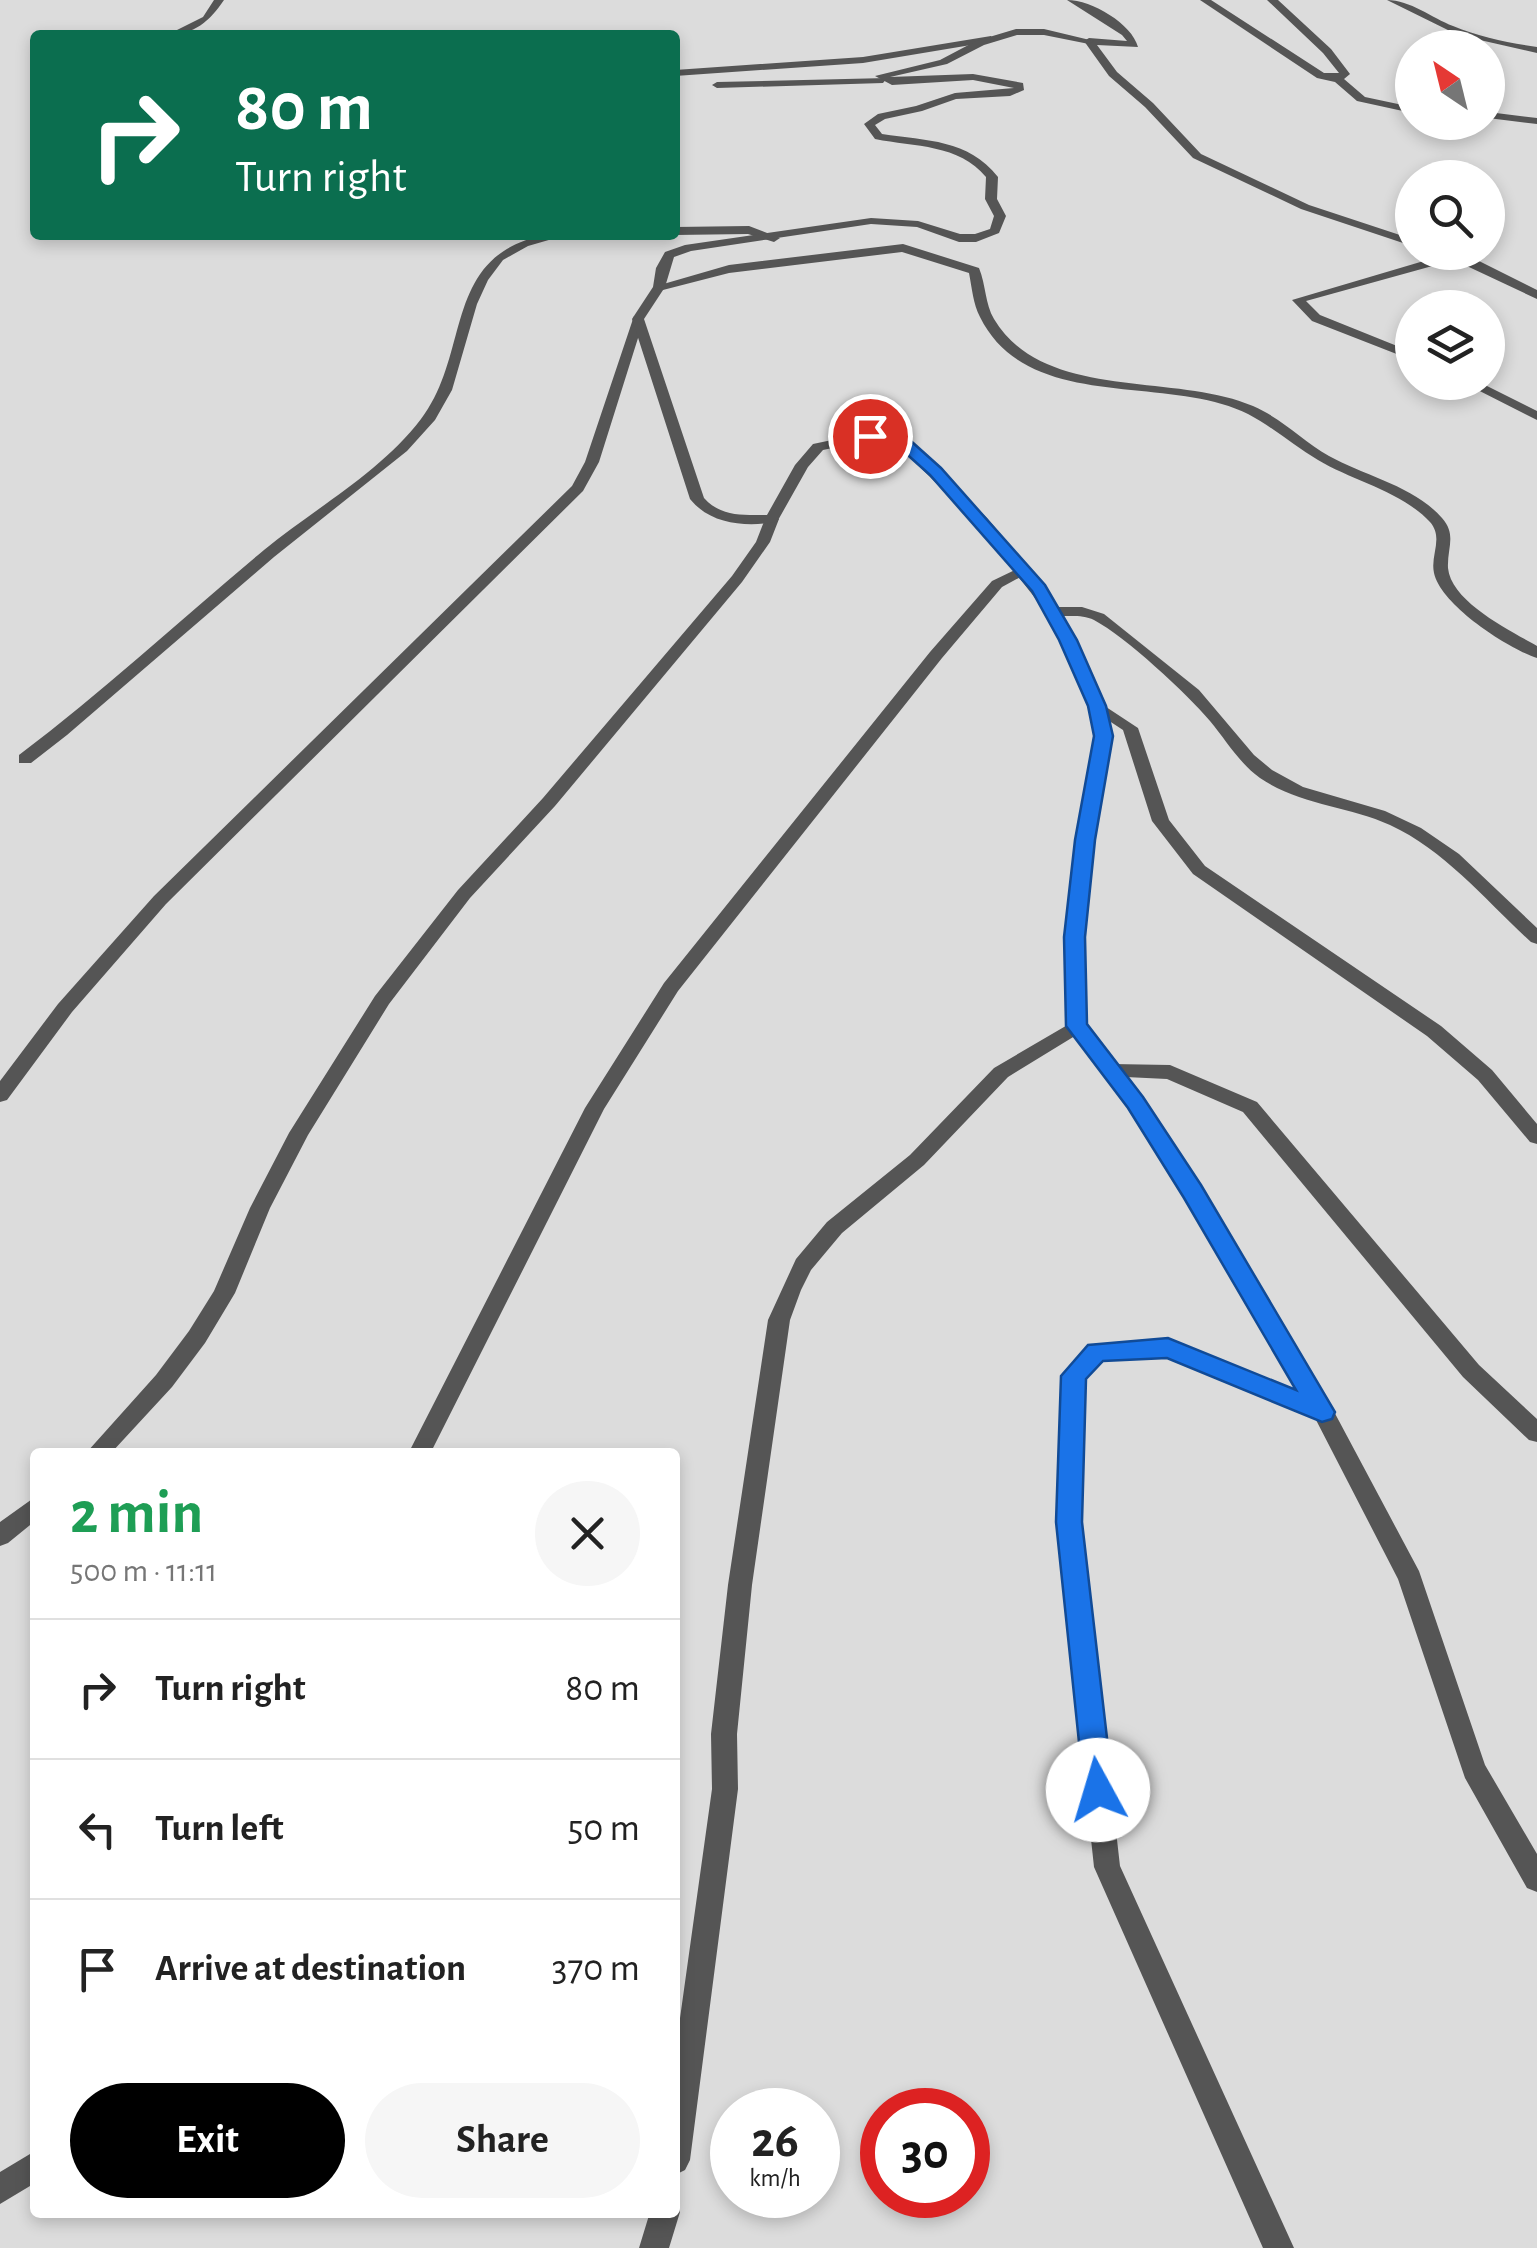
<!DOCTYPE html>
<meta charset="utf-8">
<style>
body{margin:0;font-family:"Alegreya Sans",sans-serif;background:#f6f6f6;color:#222;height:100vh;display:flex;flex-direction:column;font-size:38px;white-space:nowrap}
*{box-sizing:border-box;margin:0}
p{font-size:32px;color:#767676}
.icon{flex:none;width:55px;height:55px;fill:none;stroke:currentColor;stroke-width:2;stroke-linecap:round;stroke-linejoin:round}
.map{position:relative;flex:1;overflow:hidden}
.drawer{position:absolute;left:30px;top:1448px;width:650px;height:770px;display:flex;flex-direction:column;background:#fff;border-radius:10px;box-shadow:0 5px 15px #0003}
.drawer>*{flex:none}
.banner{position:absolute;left:30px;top:30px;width:650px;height:210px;border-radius:10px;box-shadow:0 5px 15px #0003;background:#0b6e4f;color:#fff;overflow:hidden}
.needle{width:65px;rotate:325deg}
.buttons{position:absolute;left:1395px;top:30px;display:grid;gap:20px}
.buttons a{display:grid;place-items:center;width:110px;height:110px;border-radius:50%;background:#fff;box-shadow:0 5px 15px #0003;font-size:50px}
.speed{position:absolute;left:710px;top:2088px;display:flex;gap:20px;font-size:50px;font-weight:700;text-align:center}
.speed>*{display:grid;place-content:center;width:130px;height:130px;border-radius:50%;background:#fff;box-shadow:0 5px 15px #0003;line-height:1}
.speed small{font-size:25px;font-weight:400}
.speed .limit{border:15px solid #d22;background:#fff;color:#111}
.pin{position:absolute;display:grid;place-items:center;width:85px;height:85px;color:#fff;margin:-42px;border:5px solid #fff;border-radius:50%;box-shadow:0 2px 10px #0007}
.me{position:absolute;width:110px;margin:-55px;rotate:354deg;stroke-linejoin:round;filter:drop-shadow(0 0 8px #0008)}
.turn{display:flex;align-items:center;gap:35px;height:210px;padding:0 40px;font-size:45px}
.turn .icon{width:130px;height:130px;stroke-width:2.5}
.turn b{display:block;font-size:70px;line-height:85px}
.round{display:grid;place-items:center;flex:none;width:105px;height:105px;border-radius:52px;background:#f6f6f6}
.headline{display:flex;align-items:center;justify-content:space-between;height:170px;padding:0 40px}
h1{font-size:60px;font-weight:700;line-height:75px;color:#1e9e55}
.cta{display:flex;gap:20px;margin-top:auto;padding:20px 40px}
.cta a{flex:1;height:115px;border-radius:60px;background:#000;color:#fff;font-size:40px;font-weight:700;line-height:115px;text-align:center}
.cta a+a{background:#f6f6f6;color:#222}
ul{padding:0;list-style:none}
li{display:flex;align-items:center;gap:30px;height:140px;padding:0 40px;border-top:2px solid #e0e0e0}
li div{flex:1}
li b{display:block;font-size:38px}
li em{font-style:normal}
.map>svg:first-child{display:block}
</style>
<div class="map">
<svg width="1537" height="2248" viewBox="0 0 1537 2248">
<rect width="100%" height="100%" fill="#fff"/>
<path fill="#dcdcdc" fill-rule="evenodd" d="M0,0h1537v2248h-1537zM35,35h640v200h-640zM1412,48h76v74h-76zM1412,178h76v74h-76zM1412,308h76v74h-76zM35,1452h640v760h-640zM732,2110h86v85h-86zM882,2110h86v85h-86z"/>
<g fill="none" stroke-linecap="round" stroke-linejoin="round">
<path fill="#555" fill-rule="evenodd" d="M214,0h10c-14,21 -30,35 -57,35l36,-18z
M1067,0c25,0 65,24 71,47l-41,-2 20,27 36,31 48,51 108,51 103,34v7l-111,-37 -108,-51 -48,-51 -36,-31 -25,-35 5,-3 38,3 -5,-6z
M1200,0h11l113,73h15l-16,-20 -56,-53h11l53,49 19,25 -6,5 21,18 47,10v6l-55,-12 -22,-19 -18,-4z
M1387,0c23,0 45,18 66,26 27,11 55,17 84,21v6l-79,-18z
M991,36l4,5 -132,22 -188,13v-6l188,-13z
M887,78l-4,5 -166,5 -5,-3 5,-3z
M1488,112l49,6v6l-49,-6z
M749,226l31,12 -6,4 -26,-8 -73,1v-8z
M544,235h22l-38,11 -25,14 -15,20 -11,24 -25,86 -17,30 -28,31 -133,106 -207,178 -36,28h-12v-8c85,-64 163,-137 245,-205 51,-42 116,-77 157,-131 51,-66 20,-162 123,-184z
M903,244l76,24c7,17 6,36 15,51 50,83 180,53 259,87 28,12 50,35 76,50 36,20 85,30 113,62 15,17 5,30 6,50 3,34 63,63 89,78v12c-30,-10 -96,-53 -103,-85 -4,-18 10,-35 -4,-51 -29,-31 -77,-41 -112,-62 -24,-14 -45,-33 -70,-46 -80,-41 -220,0 -268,-97 -7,-13 -8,-29 -11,-44l-67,-21 -173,21 -70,18 -6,-4 76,-22z
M1442,252h19l76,38v9l-83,-39 -148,41 14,14 92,37v8l-100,-39 -20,-21 152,-45z
M634,316l10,3 -45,143 -16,29 -417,413 -94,108 -65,88 -7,2v-21l58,-77 96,-108 418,-410 13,-24z
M1462,382h17l58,29v9z
M772,515l7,4 -9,23 -28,40 -187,224 -85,92 -81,106 -81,131 -38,73 -35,85 -30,50 -33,44 -60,65h-25l69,-77 33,-44 25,-40 36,-83 39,-75 86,-137 83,-106 85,-92 189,-222 24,-34 9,-23z
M1021,567l5,1v6l-24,13 -60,71 -264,333 -74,118 -173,343h-22l176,-344 79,-125 266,-331 62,-71z
M1054,607h28l22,7 95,76 55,65 18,15 31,17 82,24 36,17 38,26 78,74v16l-6,-2c-45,-41 -85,-91 -141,-117 -42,-19 -91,-20 -130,-47 -21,-15 -34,-38 -50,-57 -24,-28 -84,-84 -116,-101 -14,-7 -31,-2 -45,-5l-3,-3z
M1097,701l41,27 31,92 36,46 236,160 51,44 45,54v20l-7,-2 -52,-62 -51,-44 -234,-162 -41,-53 -29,-91 -32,-21 -2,-3z
M1076,1020l7,1 3,5 -3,5 -75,46 -84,88 -82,68 -31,37 -10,20 -11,30 -38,265 -15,149 1,55 -48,371 -5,10 -10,5v-121l37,-265 -1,-55 17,-149 40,-265 28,-61 31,-37 83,-67 84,-87z
M1112,1064l58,1 87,37 222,263 58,54v23l-8,-2 -66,-63 -220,-265 -76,-33 -62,-3 -3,-5 3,-5z
M1168,1339l163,67 3,6 -3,6 -8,3 -157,-64 -63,3 -19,19 -3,143 39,344 174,382h-31l-169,-381 -37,-345 5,-146 27,-30z
M35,1497v24l-27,22 -8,3v-24z
M35,2151v32l-35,21v-32z
M675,2201l5,11 -11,36h-30l11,-36h25z"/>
<path fill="#555" fill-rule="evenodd" d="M1016,29h28l50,12 -5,3 -45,-9h-27l-33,10 -37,19 -57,13 83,-3 50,9 1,7 -14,6 -54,3 -34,12 -37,8 -10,6 7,9c45,7 86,5 116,43l-1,22 9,17 -7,17 -23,9h-17l-42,-15 -46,-3 -180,27 -17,6 -9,30 -21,32 60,179c17,19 39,17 63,17l28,-50 18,-21 57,-12 41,10 76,76 57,68 18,26 43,94 6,30 -17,104 -10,97 2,88 56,72 58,90 131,219 88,165 66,194 52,89v38l-10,-4 -62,-110 -67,-199 -83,-161 -129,-221 -58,-90 -62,-81v-89l10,-97 19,-104 -6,-30 -43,-94 -69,-88 -76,-76 -31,-8 -47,10 -15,17 -31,55c-31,5 -66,3 -87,-23l-58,-180 21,-32 3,-19 9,-16 20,-7 186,-27 47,3 42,13h15l15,-5 4,-13 -9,-17 1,-22c-27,-33 -71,-30 -111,-38l-11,-15 14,-10 38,-8 39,-13 59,-5 -41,-8 -81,5 -17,-9 65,-16 36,-19z"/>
</g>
<path fill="#1a73e8" stroke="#114b97" stroke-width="2.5" d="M870,431l42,11 29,26 104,117 32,55 29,66 7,30 -18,104 -10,97 2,87 56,73 58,88 134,227 -3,7 -10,3 -155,-64 -64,3 -17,18 -4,143 31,268 -4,10 -11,4 -10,-4 -4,-10 -28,-268 5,-146 27,-31 80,-7 128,52 -112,-192 -56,-90 -62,-82 -2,-89 11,-97 19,-104 -6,-30 -29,-66 -27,-49 -102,-116 -29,-26 -37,-10 -2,-3z"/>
</svg>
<div class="buttons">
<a><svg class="needle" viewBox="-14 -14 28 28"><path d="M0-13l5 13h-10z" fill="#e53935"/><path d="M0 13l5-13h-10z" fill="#767676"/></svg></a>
<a><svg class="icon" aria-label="search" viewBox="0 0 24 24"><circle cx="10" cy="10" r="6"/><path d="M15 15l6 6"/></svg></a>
<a><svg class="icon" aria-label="layers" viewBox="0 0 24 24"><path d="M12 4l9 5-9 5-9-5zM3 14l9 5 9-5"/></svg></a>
</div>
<div class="speed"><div>26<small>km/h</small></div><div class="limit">30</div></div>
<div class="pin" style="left:870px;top:436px;background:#d93025"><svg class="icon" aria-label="arrive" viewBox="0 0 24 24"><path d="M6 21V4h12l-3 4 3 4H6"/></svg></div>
<svg class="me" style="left:1098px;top:1790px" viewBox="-20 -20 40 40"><circle r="19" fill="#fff"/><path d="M0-13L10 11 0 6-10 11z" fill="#1a73e8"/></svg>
<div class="banner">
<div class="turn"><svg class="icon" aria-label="right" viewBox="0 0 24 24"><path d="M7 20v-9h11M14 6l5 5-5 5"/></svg><div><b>80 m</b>Turn right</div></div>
</div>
<section class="drawer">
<div class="headline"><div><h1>2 min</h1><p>500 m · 11:11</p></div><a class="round"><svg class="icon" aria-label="close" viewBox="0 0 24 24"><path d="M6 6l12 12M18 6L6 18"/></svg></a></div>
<ul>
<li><svg class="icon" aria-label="right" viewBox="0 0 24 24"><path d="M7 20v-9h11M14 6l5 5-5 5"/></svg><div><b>Turn right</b></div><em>80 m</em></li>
<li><svg class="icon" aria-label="left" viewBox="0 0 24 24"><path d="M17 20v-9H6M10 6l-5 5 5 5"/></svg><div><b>Turn left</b></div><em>50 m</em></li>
<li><svg class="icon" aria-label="arrive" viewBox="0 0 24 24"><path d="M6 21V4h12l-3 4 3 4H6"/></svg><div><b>Arrive at destination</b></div><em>370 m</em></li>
</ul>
<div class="cta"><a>Exit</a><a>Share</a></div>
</section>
</div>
